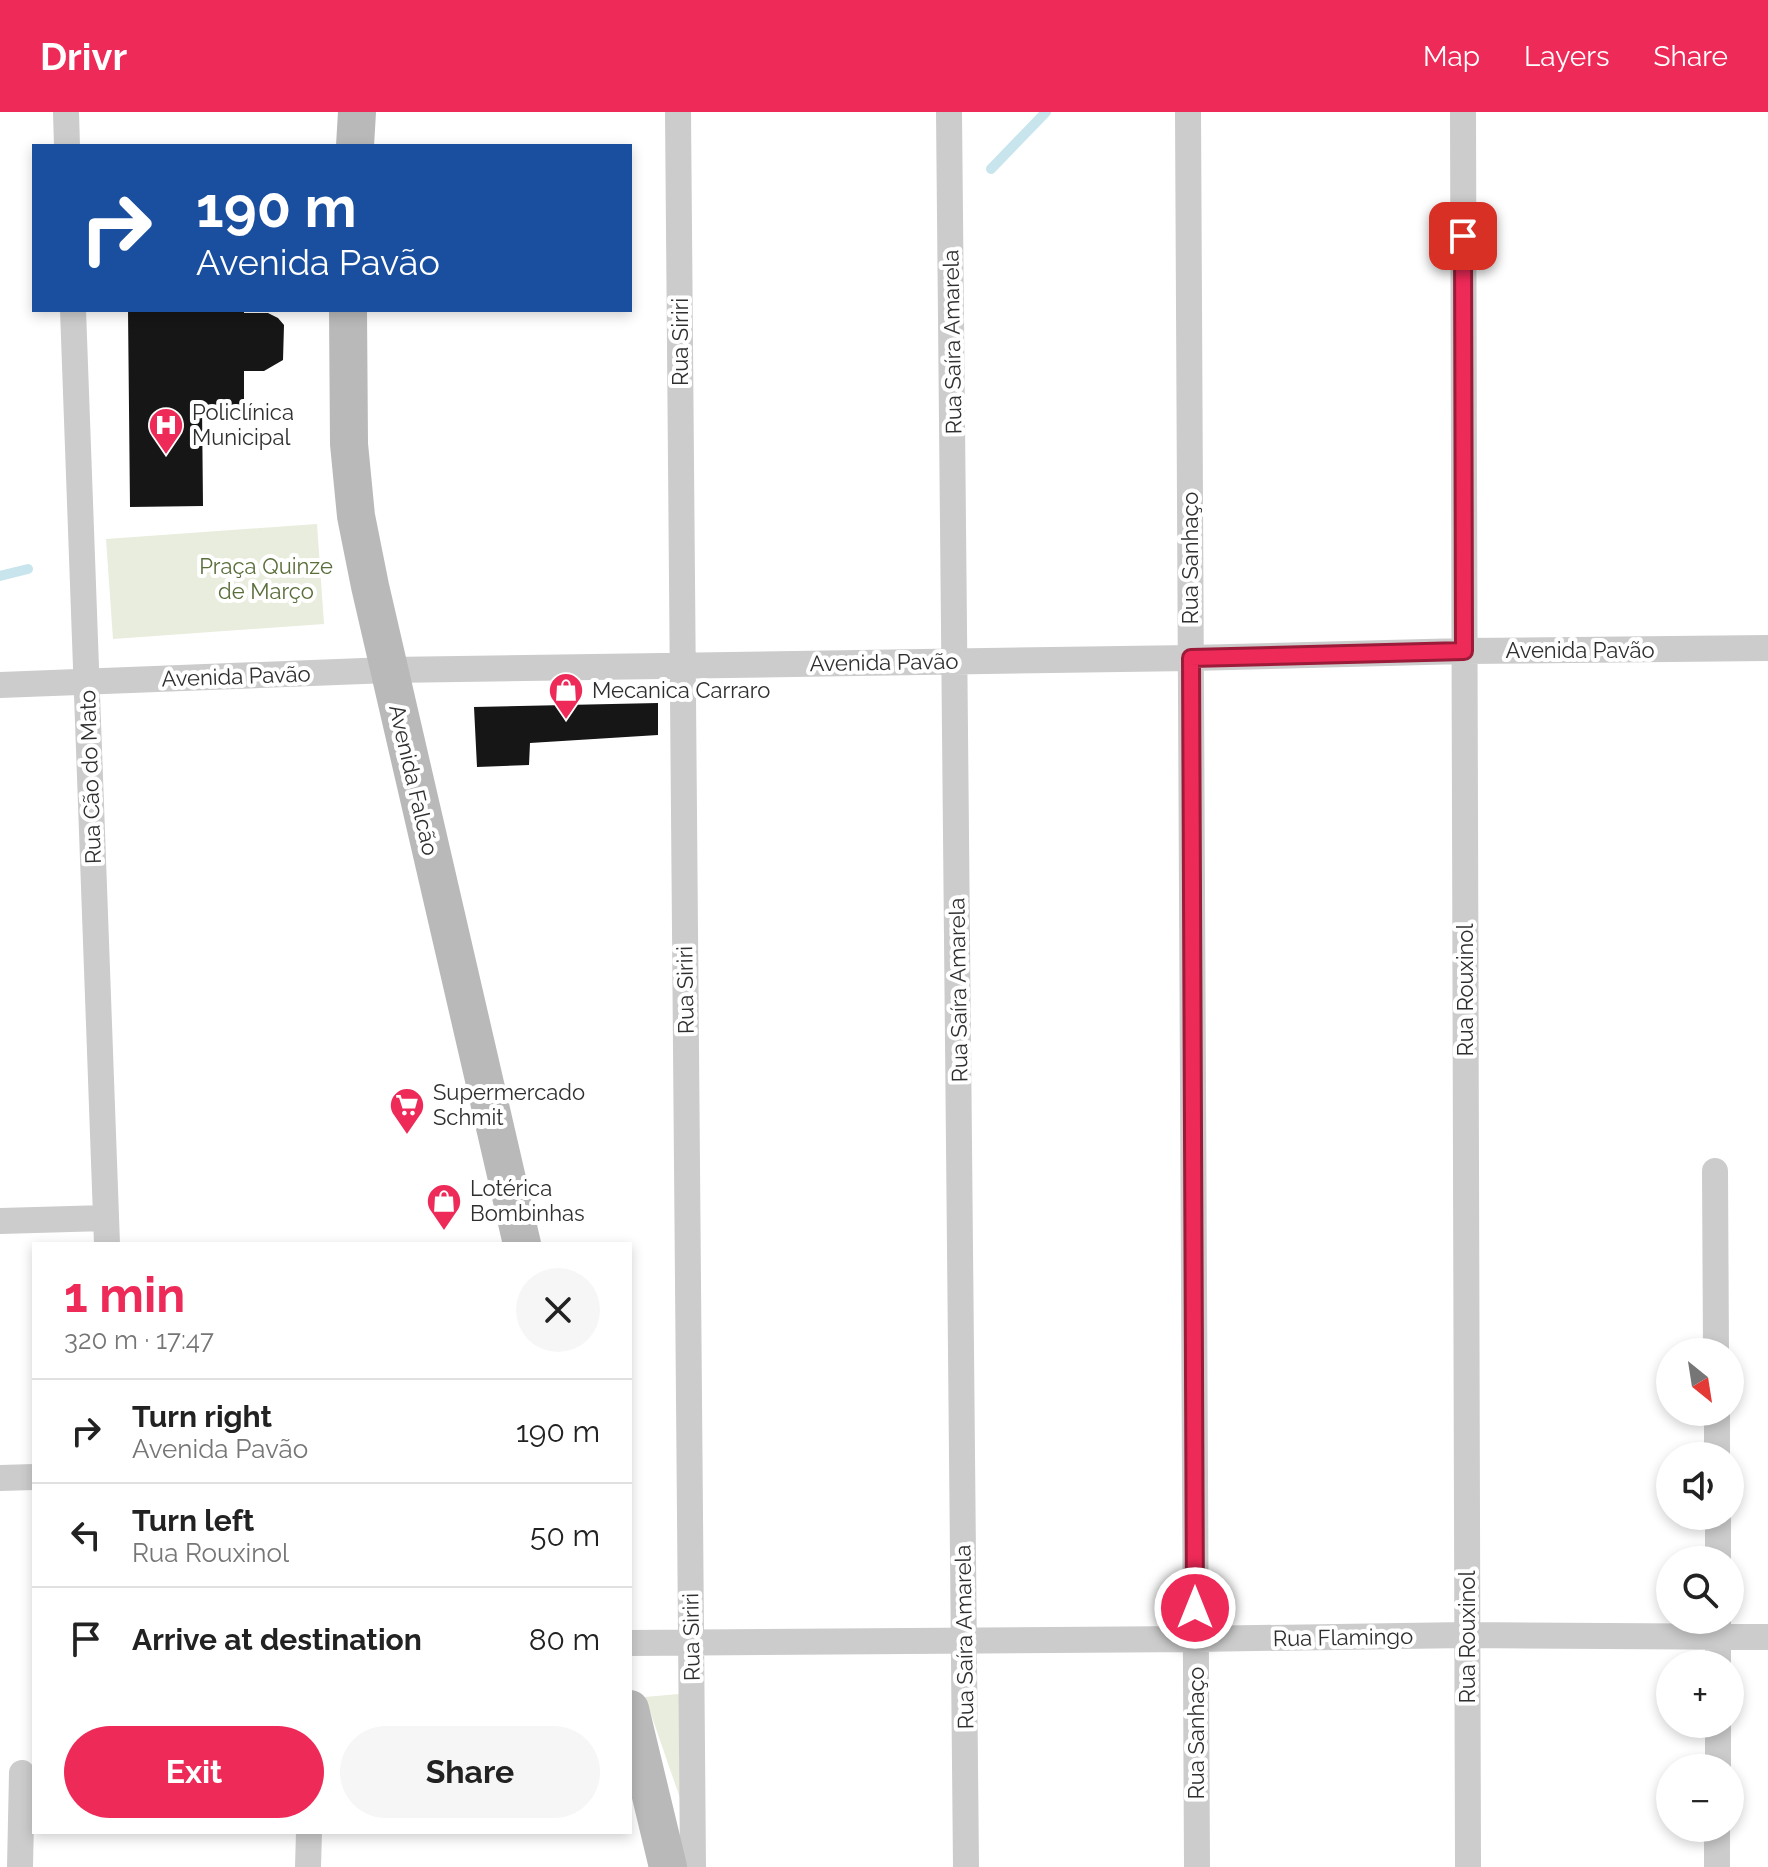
<!DOCTYPE html>
<meta charset="utf-8">
<style>
body{margin:0;font-family:Raleway,sans-serif;background:#f6f6f6;color:#222;height:100vh;display:flex;flex-direction:column;font-size:30px;white-space:nowrap}
*{box-sizing:border-box;margin:0}
p{font-size:26px;color:#767676}
.icon{flex:none;width:44px;height:44px;fill:none;stroke:currentColor;stroke-width:2;stroke-linecap:round;stroke-linejoin:round}
.map{position:relative;flex:1;overflow:hidden}
.details{position:absolute;left:32px;top:1130px;width:600px;height:592px;display:flex;flex-direction:column;background:#fff;border-radius:0px;box-shadow:0 4px 12px #0003}
.details>*{flex:none}
.guide{position:absolute;left:32px;top:32px;width:600px;height:168px;border-radius:0px;box-shadow:0 4px 12px #0003;background:#1a4fa0;color:#fff;overflow:hidden}
.needle{width:52px;rotate:150deg}
.buttons{position:absolute;left:1656px;top:1226px;display:grid;gap:16px}
.buttons a{display:grid;place-items:center;width:88px;height:88px;border-radius:50%;background:#fff;box-shadow:0 4px 12px #0003;font-size:40px}
.pin{position:absolute;display:grid;place-items:center;width:68px;height:68px;color:#fff;margin:-34px;border-radius:16px;box-shadow:0 4px 12px #0006}
.me{position:absolute;width:88px;margin:-44px;rotate:0deg;stroke-linejoin:round;filter:drop-shadow(0 0 6px #0008)}
.turn{display:flex;align-items:center;gap:28px;height:168px;padding:0 32px;font-size:36px}
.turn .icon{width:104px;height:104px;stroke-width:2.5}
.turn b{display:block;font-size:56px;line-height:68px}
.round{display:grid;place-items:center;flex:none;width:84px;height:84px;border-radius:42px;background:#f6f6f6}
.head{display:flex;align-items:center;justify-content:space-between;height:136px;padding:0 32px}
h1{font-size:48px;font-weight:700;line-height:60px;color:#ee2a58}
.primary-button{display:flex;gap:16px;margin-top:auto;padding:16px 32px}
.primary-button a{flex:1;height:92px;border-radius:48px;background:#ee2a58;color:#fff;font-size:32px;font-weight:700;line-height:92px;text-align:center}
.primary-button a+a{background:#f6f6f6;color:#222}
ul{padding:0;list-style:none}
li{display:flex;align-items:center;gap:24px;height:104px;padding:0 32px;border-top:2px solid #e0e0e0}
li div{flex:1}
li b{display:block;font-size:30px}
li em{font-style:normal}
header{display:flex;align-items:center;gap:48px;box-sizing:border-box;height:112px;padding:0 40px;background:#ee2a58;color:#fff}
header strong{font-size:38px}
nav{display:flex;gap:44px;margin-inline-start:auto;font-size:28px}
.map>svg:first-child{display:block}
</style>
<header>
<strong>Drivr</strong>
<nav><a>Map</a><a>Layers</a><a>Share</a></nav>
</header>
<div class="map">
<svg width="1768" height="1755" viewBox="0 0 1768 1755">
<rect width="100%" height="100%" fill="#fff"/>
<path fill="#e8eddd" d="M317,412l7,100 -211,15 -7,-100z
M679,1582l1,104 -35,-101z"/>
<g fill="none" stroke-linecap="round" stroke-linejoin="round">
<path stroke="#c8e5ee" stroke-width="10" d="M991,57l55,-57
M0,464l28,-7"/>
</g>
<path fill="#161616" d="M128,198h116v3h24l10,5 6,7 -1,35 -19,11h-20v34l-42,1 1,100 -73,1z
M658,591v32l-128,8 -1,22 -52,2 -3,-60z"/>
<g fill="none" stroke-linecap="round" stroke-linejoin="round">
<path stroke="#ccc" stroke-width="26" d="M66,0l1,34
M678,0l15,1755
M949,0l17,1755
M1188,0l9,1755
M1463,0l5,1755
M73,198l34,934
M0,573l389,-15 802,-12 273,-7 304,-3
M1715,1059l1,181
M0,1109l106,-3
M1717,1300v44
M0,1366l34,-1
M1718,1404v44
M630,1531l565,-4 272,-4 301,2
M1718,1552v-44
M1718,1656v-44
M20,1755l2,-94
M308,1755l1,-35
M1717,1755v-39"/>
<path stroke="#b9b9b9" stroke-width="38" d="M355,34l2,-34
M348,198l1,134 7,72 14,70 152,658
M630,1597l38,158"/>
</g>
<g fill="none" stroke-linecap="round" stroke-linejoin="round">
<g stroke="#9b1b39" stroke-width="20">
<path id="route" d="M1195,1496l-4,-950 273,-7 -1,-415"/>
</g>
<use href="#route" stroke="#ee2a58" stroke-width="14"/>
</g>
<defs>
<g id="hospital-pin" transform="scale(1.8)"><path d="M0 17L-7.5 6A9.5 9.5 0 1 1 7.5 6Z" fill="#ee2a58" stroke="#fff"/><path d="M-5-5h3v3.5h4V-5h3V5h-3V1.5h-4V5h-3Z" fill="#fff"/></g>
<g id="shop-pin" transform="scale(1.8)"><path d="M0 17L-7.5 6A9.5 9.5 0 1 1 7.5 6Z" fill="#ee2a58" stroke="#fff"/><path d="M-5-2.5h2.3a2.7 3.5 0 0 1 5.4 0H5L5.5 6h-11ZM-1.5-2.5h3a1.5 2.3 0 0 0-3 0Z" fill="#fff"/></g>
<g id="supermarket-pin" transform="scale(1.8)"><path d="M0 17L-7.5 6A9.5 9.5 0 1 1 7.5 6Z" fill="#ee2a58" stroke="#fff"/><path d="M-6-5.5h2.5l.6 2H6L4.5 2H-2.5L-4.4-4H-6ZM-1.5 3.2a1.3 1.3 0 1 0 .1 0ZM3 3.2a1.3 1.3 0 1 0 .1 0Z" fill="#fff"/></g>
</defs>
<g fill-rule="evenodd">
<use href="#hospital-pin" x="166" y="313"/>
<use href="#shop-pin" x="566" y="578"/>
<use href="#supermarket-pin" x="407" y="993"/>
<use href="#shop-pin" x="444" y="1089"/>
</g>
<g text-anchor="middle" dominant-baseline="central" stroke-width="8" stroke-linejoin="round" paint-order="stroke">
<g font-size="22" fill="#2f2f2f" stroke="#fff">
<text transform="translate(680 230) rotate(-90)">Rua Siriri</text>
<text transform="translate(952 230) rotate(-91)">Rua Saíra Amarela</text>
<text transform="translate(1190 446) rotate(-90)">Rua Sanhaço</text>
<text x="1580" y="538">Avenida Pavão</text>
<text transform="translate(884 550) rotate(-1)">Avenida Pavão</text>
<text transform="translate(236 564) rotate(-2)">Avenida Pavão</text>
<text transform="translate(90 665) rotate(-92)">Rua Cão do Mato</text>
<text transform="translate(414 668) rotate(77)">Avenida Falcão</text>
<text transform="translate(685 878) rotate(-91)">Rua Siriri</text>
<text transform="translate(958 878) rotate(-91)">Rua Saíra Amarela</text>
<text transform="translate(1465 878) rotate(-90)">Rua Rouxinol</text>
<text transform="translate(691 1525) rotate(-91)">Rua Siriri</text>
<text transform="translate(964 1525) rotate(-91)">Rua Saíra Amarela</text>
<text transform="translate(1343 1525) rotate(-1)">Rua Flamingo</text>
<text transform="translate(1467 1525) rotate(-90)">Rua Rouxinol</text>
<text transform="translate(1196 1621) rotate(-90)">Rua Sanhaço</text>
</g>
<g font-size="22" fill="#2f2f2f" stroke="#fff" text-anchor="start">
<text x="192" y="300">Policlínica<tspan x="192" dy="25">Municipal</tspan></text>
<text x="592" y="578">Mecanica Carraro</text>
<text x="433" y="980">Supermercado<tspan x="433" dy="25">Schmit</tspan></text>
<text x="470" y="1076">Lotérica<tspan x="470" dy="25">Bombinhas</tspan></text>
</g>
<g font-size="22" fill="#5a6e3a" stroke="#fff">
<text x="266" y="454">Praça Quinze<tspan x="266" dy="25">de Março</tspan></text>
</g>
</g>
</svg>
<div class="buttons">
<a><svg class="needle" viewBox="-14 -14 28 28"><path d="M0-13l5 13h-10z" fill="#e53935"/><path d="M0 13l5-13h-10z" fill="#767676"/></svg></a>
<a><svg class="icon" aria-label="sound" viewBox="0 0 24 24"><path d="M4 9h4l5-4v14l-5-4H4zM17 9q2 3 0 6"/></svg></a>
<a><svg class="icon" aria-label="search" viewBox="0 0 24 24"><circle cx="10" cy="10" r="6"/><path d="M15 15l6 6"/></svg></a>
<a>+</a>
<a>−</a>
</div>
<div class="pin" style="left:1463px;top:124px;background:#d93025"><svg class="icon" aria-label="arrive" viewBox="0 0 24 24"><path d="M6 21V4h12l-3 4 3 4H6"/></svg></div>
<svg class="me" style="left:1195px;top:1496px" viewBox="-20 -20 40 40"><circle r="17" fill="#ee2a58" stroke="#fff" stroke-width="3"/><path d="M0-11L8 9 0 5-8 9z" fill="#fff"/></svg>
<div class="guide">
<div class="turn"><svg class="icon" aria-label="right" viewBox="0 0 24 24"><path d="M7 20v-9h11M14 6l5 5-5 5"/></svg><div><b>190 m</b>Avenida Pavão</div></div>
</div>
<section class="details">
<div class="head"><div><h1>1 min</h1><p>320 m · 17:47</p></div><a class="round"><svg class="icon" aria-label="close" viewBox="0 0 24 24"><path d="M6 6l12 12M18 6L6 18"/></svg></a></div>
<ul>
<li><svg class="icon" aria-label="right" viewBox="0 0 24 24"><path d="M7 20v-9h11M14 6l5 5-5 5"/></svg><div><b>Turn right</b><p>Avenida Pavão</p></div><em>190 m</em></li>
<li><svg class="icon" aria-label="left" viewBox="0 0 24 24"><path d="M17 20v-9H6M10 6l-5 5 5 5"/></svg><div><b>Turn left</b><p>Rua Rouxinol</p></div><em>50 m</em></li>
<li><svg class="icon" aria-label="arrive" viewBox="0 0 24 24"><path d="M6 21V4h12l-3 4 3 4H6"/></svg><div><b>Arrive at destination</b></div><em>80 m</em></li>
</ul>
<div class="primary-button"><a>Exit</a><a>Share</a></div>
</section>
</div>
